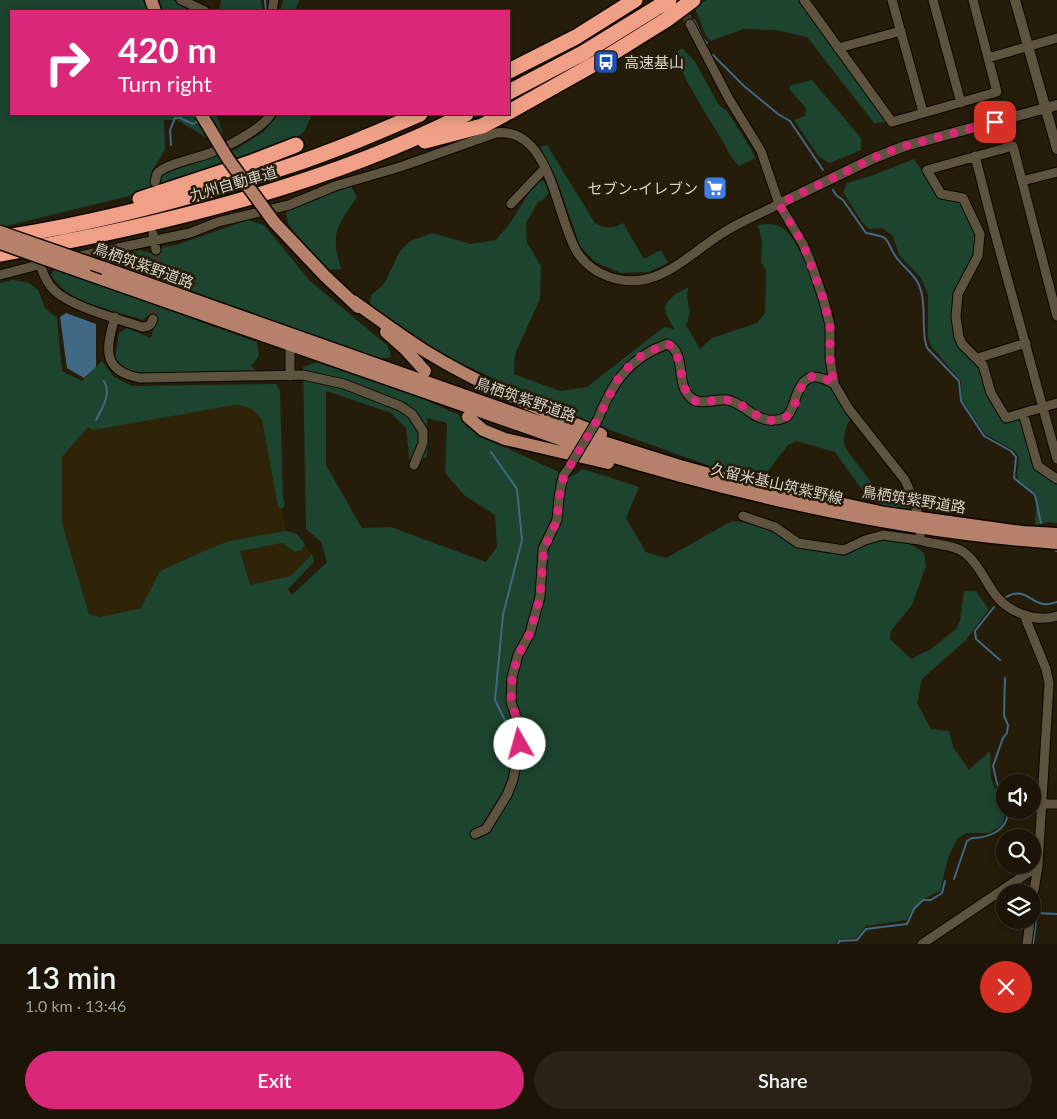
<!DOCTYPE html>
<meta charset="utf-8">
<style>
body{margin:0;font-family:Lato,"Noto Sans JP",sans-serif;background:#292215;color:#f1f3f6;height:100vh;display:flex;flex-direction:column;font-size:19px;white-space:nowrap}
*{box-sizing:border-box;margin:0}
p{font-size:16px;color:#a09f9b}
.icon{flex:none;width:28px;height:28px;fill:none;stroke:currentColor;stroke-width:2;stroke-linecap:round;stroke-linejoin:round}
.map{position:relative;height:944px;overflow:hidden}
.panel{display:flex;flex-direction:column;background:#1c1507;flex:1}
.panel>*{flex:none}
.hud{position:absolute;left:10px;top:10px;width:500px;height:105px;border-radius:0px;box-shadow:0 2px 12px #0003,0 0 0 1px #3a3428;background:#db2777;color:#fff;overflow:hidden}
.tools{position:absolute;left:996px;top:774px;display:grid;gap:10px}
.tools a{display:grid;place-items:center;width:45px;height:45px;border-radius:50%;background:#1c1507;box-shadow:0 2px 12px #0003,0 0 0 1px #3a3428;font-size:25px}
.pin{position:absolute;display:grid;place-items:center;width:42px;height:42px;color:#fff;margin:-21px;border-radius:10px;box-shadow:0 2px 8px #0006}
.me{position:absolute;width:55px;margin:-28px;rotate:353deg;stroke-linejoin:round;filter:drop-shadow(0 0 4px #0008)}
.turn{display:flex;align-items:center;gap:18px;height:105px;padding:0 25px;font-size:22px}
.turn .icon{width:65px;height:65px;stroke-width:2.5}
.turn b{display:block;font-size:35px;line-height:42px}
.round{display:grid;place-items:center;flex:none;width:52px;height:52px;border-radius:26px;background:#292215}
.summary{display:flex;align-items:center;justify-content:space-between;height:85px;padding:0 25px}
h1{font-size:30px;font-weight:600;line-height:38px}
.cta{display:flex;gap:10px;margin-top:auto;padding:10px 25px}
.cta a{flex:1;height:58px;border-radius:30px;background:#db2777;color:#fff;font-size:20px;font-weight:600;line-height:58px;text-align:center}
.cta a+a{background:#292215;color:#f1f3f6}
.map>svg:first-child{display:block}
</style>
<div class="map">
<svg width="1057" height="944" viewBox="0 0 1057 944">
<rect width="100%" height="100%" fill="#251c09"/>
<path fill="#2f2308" d="M235,405l11,1 9,5 7,9 16,87 4,2 4,22 11,3 15,20 -28,30 -37,7 -87,-20 -19,37 -41,9 -11,-3 -27,-91v-66l26,-30 6,3z"/>
<path fill="#1c442e" fill-rule="evenodd" d="M0,0h173l18,11h-28l-4,-11 -10,11h-138v103h205l9,26 -8,4 -40,-24h-13l1,30 -13,21 7,4 78,-26 26,-17 16,-18h32v3l-7,15 -13,9 -46,19 -112,35 -127,31 -6,-2z
M221,0h40l1,11h-43z
M283,0h17l-6,11h-14z
M706,0h94l87,122 -13,1 -67,-86 -31,-7 -32,-1 -34,12 -4,-5 -11,-28z
M682,48l13,14 24,43 8,6 24,38 4,9 -16,8c-11,-11 -11,-17 -19,-29 -16,-27 -34,-53 -45,-83z
M812,80l49,58v12l-31,13 -11,-6 -25,-37 11,-4 1,-8 -17,-19 2,-4z
M547,145l48,78c11,6 17,6 28,0l21,36 17,-9 7,13 -19,9 -28,1 -26,-11 -15,-16 -23,-66 -17,-33z
M914,159l27,39 20,3 16,35 -2,19 -19,38 3,48 23,24 23,55 18,-5 13,52 21,15v41l-7,-1 -15,3 2,-30 -18,-14 -2,-6 2,-17 -4,-7 -30,-17 -23,-34 -1,-19 -30,-35 -3,-9v-42l-7,-17 -22,-23 -6,-19 -11,-8 -13,1 -7,-7 -19,-30 4,-9 24,-7z
M537,180l7,1 5,12 -5,6 -6,3 -12,21 1,20 14,23 -1,33 -25,55 -1,20 46,17 27,-4 77,-60 10,2c-2,-5 -6,-10 -8,-16 -5,-13 14,-21 23,-26 -6,15 6,20 -3,38l14,24 12,-11 45,-15 8,-10 1,-42 -5,-9 1,-21 -4,-16c7,-1 16,-2 23,2 20,11 42,78 44,101 2,18 1,39 6,57 3,12 13,23 21,32 -6,7 -10,21 -7,30l27,37 14,9 5,7 6,3h12l2,9 -26,-4 -20,-14 -30,-42 -39,-11 -8,4 -20,26 -50,-2 -130,-47 -147,-68 -71,-48 1,-11 13,-11 16,-33 10,-10 23,-8 37,11 26,-4 14,-17z
M351,186l6,11c-20,30 -27,35 -16,72l-11,1 -16,-12 -26,-34 -2,-12z
M248,220l16,5 46,56 78,65 3,11 -12,2 -193,-69 -89,-29 43,-11 19,5 3,-8 14,-2z
M55,269l202,73 2,14 -8,10 6,5 -120,3 -14,-6 -8,-9 4,-26 8,-5 24,10 5,-18 -7,-5 -6,5c-29,-10 -77,-17 -92,-45z
M13,280l16,3 9,7 7,18 12,10 5,53 20,10 20,-20 12,16 18,9 144,-2 4,6 3,109 2,3 -1,4 -2,3 -4,-2 -16,-87c-8,-11 -14,-14 -27,-15l-141,25 -6,-3 -26,30v66l27,91 11,3 41,-9 19,-37 51,-23 18,-7 57,-10 11,3 8,10 -3,6 -7,2 -13,-9 -42,8 10,34 41,-9 21,-22 2,8 -26,27 4,6 35,-33 -6,-20 -15,-13 -3,-162 14,-5 106,37 36,16 17,19 94,43 13,-8 56,18 -13,31 20,34 20,6 66,-37 21,3 24,10 23,13 44,8 35,-15 21,1 14,5 10,7 2,13 -14,39 -21,26 -1,8 21,20 20,-10 25,-20 4,-8 4,-30h12l13,18 -23,31 -44,39 -5,24 14,26 18,2 4,16 16,23 21,-19 1,27 14,35 -3,12 -13,8h-23l-9,6 -9,19 -8,33c-15,7 -27,13 -33,29l-41,6 -10,12 -19,2 -2,4h-835v-661zM326,391l65,22 15,15 4,36 17,-7v-39l20,5 -2,50 19,22 31,20 2,32 -11,15 -95,-35 -29,1 -36,-63z"/>
<path fill="#406986" d="M66,313l30,11v43l-12,11 -17,-10 -7,-51z"/>
<g fill="none" stroke-linecap="round" stroke-linejoin="round">
<path stroke="#406986" stroke-width="2" d="M265,0l1,11
M694,20l9,19 4,4
M713,55l31,31 34,28 12,7 33,49
M171,145l-1,-15 5,-12h5l13,6 7,-4
M833,190l3,5 7,5 23,33c27,5 17,4 30,24 6,9 17,16 22,26 10,20 2,47 9,65l32,33 2,20 23,35 27,15 5,6 -2,21 21,17 6,28
M96,420c6,-12 16,-26 8,-39
M491,452l26,37 5,51 -19,75 -8,85 18,37
M1056,551h1
M1006,597c23,-13 26,15 51,5
M994,607l-19,24 1,8 24,21
M1005,678l-1,38 4,9 -1,8 -4,5 -10,28 4,17 8,21
M954,879l13,-38 5,-3c16,0 38,-8 35,-28
M838,944l1,-3 18,-1 9,-11 41,-5 7,-15 9,-9h8l11,-7 3,-12
M1033,944l4,-31 20,1"/>
<path stroke="#403726" stroke-width="9" stroke-dasharray="9 4.5" stroke-linecap="butt" d="M678,0l12,24
M153,319l3,-69"/>
<g stroke="#0e0600" stroke-width="11">
<path id="minor" d="M181,0l24,11
M804,0l88,122 105,-30 -24,-92
M892,0l31,112
M933,0l28,103
M272,11l2,-11
M690,24l39,75 32,52 18,53 24,40 8,19 12,35 7,27v33l4,26 15,25 56,71 9,21 3,11
M838,48l63,-17
M988,58l69,-20
M975,156l19,74 63,229
M1022,181l35,-9
M155,182c1,-3 1,-5 2,-8 7,-10 41,-16 53,-21 17,-6 52,-24 61,-39
M511,204l34,-36
M153,234l3,16
M75,257l115,-24 28,-11 71,-17 46,-19 65,-19 96,-34c55,-7 60,85 81,119 15,23 44,33 70,27 26,-6 52,-31 74,-45 18,-12 39,-20 58,-30
M40,264c3,10 7,20 15,27 17,16 64,28 87,36 7,0 9,-2 11,-8
M0,275l50,-13
M1057,316l-44,-170 -86,24 14,24 22,4 17,36 -2,22 -20,38 -2,23 3,20 3,7 21,21 8,28 15,25 51,-15
M115,317c-9,31 -14,54 25,61l163,-3 41,9 56,22 12,8 11,17v12l-9,22
M978,358l48,-15
M290,376v-31
M1023,413l15,53 19,13
M598,419c14,-36 31,-61 69,-75 20,8 8,39 23,53 10,10 25,1 37,3 15,2 25,18 41,20 29,2 22,-17 33,-34 8,-14 22,-9 33,-2
M743,516l32,11 23,16 46,7 21,-10 18,-5 36,5
M920,535l-1,5c16,5 35,4 47,14 15,12 20,31 32,44 13,15 40,25 59,18
M1024,615l22,54 3,14 -11,183 -6,36
M1042,804h15
M475,834l11,-5 21,-34 6,-15 7,-36 -1,-19 -8,-23 1,-25 6,-22 12,-22 10,-36 3,-48 14,-29 2,-23 4,-21 5,-7
M922,944l116,-78
M1027,944l3,-24"/>
</g>
<g stroke="#0e0600" stroke-width="12">
<path id="tertiary" d="M1015,0l42,149
M779,204l95,-46 31,-12 152,-41"/>
</g>
<g stroke="#0e0600" stroke-width="15">
<path id="primary" d="M151,0l4,11
M274,222l51,54 33,31
M104,268l438,155 138,43 40,11 165,36 137,19 35,2
M85,273l509,178c151,46 305,81 463,92
M353,301c24,17 47,34 72,50 55,34 116,60 176,83
M386,332l19,17 20,22
M468,417l15,13 22,9 103,24"/>
</g>
<g stroke="#0e0600" stroke-width="18">
<path id="motorway" d="M509,71l67,-34 59,-37
M509,92l74,-39 86,-53
M509,112l96,-54 61,-38 27,-20
M425,141l57,-15 23,-12
M140,199l112,-37 44,-17
M6,237c95,-15 189,-40 280,-70 46,-15 90,-34 134,-53
M0,254c157,-28 322,-67 466,-140"/>
</g>
<use href="#minor" stroke="#5e533e" stroke-width="9"/>
<use href="#tertiary" stroke="#5e533e" stroke-width="10"/>
<use href="#primary" stroke="#b5816a" stroke-width="12"/>
<use href="#motorway" stroke="#efa087" stroke-width="15"/>
<g stroke="#0e0600" stroke-width="11" stroke-linecap="butt">
<path id="minor-bridge" d="M568,469l30,-50"/>
</g>
<g stroke="#0e0600" stroke-width="15" stroke-linecap="butt">
<path id="primary-bridge" d="M201,114l27,45 46,63
M0,232l104,36
M0,243l85,30"/>
</g>
<use href="#minor-bridge" stroke="#5e533e" stroke-width="9"/>
<use href="#primary-bridge" stroke="#b5816a" stroke-width="12"/>
</g>
<g fill="none" stroke-linecap="round" stroke-linejoin="round">
<path stroke="#db2777" stroke-width="9" stroke-dasharray="0 16.2" d="M520,744l-1,-19 -8,-23 1,-25 6,-22 12,-22 10,-36 4,-48 13,-29 2,-22 5,-22 34,-57 18,-37 8,-11 18,-16 24,-11 7,2 3,6 10,40 8,9c13,2 26,-3 39,0 17,6 32,28 53,16 17,-10 8,-60 48,-33l-4,-26v-33l-7,-27 -20,-54 -24,-40 105,-51 21,-7 90,-24"/>
</g>
<defs>
<g id="bus-square" transform="scale(1.25)"><rect x="-9" y="-9" width="18" height="18" rx="4" fill="#1a4fb4" stroke="#251c09"/><path d="M-5-6H5V4H4V6H2V4H-2V6H-4V4H-5ZM-3.5-4V0h7V-4ZM-3.5 1.2v1.5H-2V1.2ZM2 1.2v1.5H3.5V1.2Z" fill="#fff"/></g>
<g id="supermarket-square" transform="scale(1.25)"><rect x="-9" y="-9" width="18" height="18" rx="4" fill="#3f7fe0" stroke="#251c09"/><path d="M-6-5.5h2.5l.6 2H6L4.5 2H-2.5L-4.4-4H-6ZM-1.5 3.2a1.3 1.3 0 1 0 .1 0ZM3 3.2a1.3 1.3 0 1 0 .1 0Z" fill="#fff"/></g>
</defs>
<g fill-rule="evenodd">
<use href="#bus-square" x="606" y="62"/>
<use href="#supermarket-square" x="715" y="188"/>
</g>
<g text-anchor="middle" dominant-baseline="central" stroke-width="5" stroke-linejoin="round" paint-order="stroke">
<g font-size="15" fill="#d8d2c7" stroke="#251c09" text-anchor="start">
<text x="624" y="62">高速基山</text>
<text x="698" y="188" text-anchor="end">セブン-イレブン</text>
</g>
<g font-size="15" fill="#d8d2c7" stroke="#251c09">
<text transform="translate(233 183) rotate(-16)">九州自動車道</text>
<text transform="translate(144 265) rotate(20)">鳥栖筑紫野道路</text>
<text transform="translate(526 399) rotate(19)">鳥栖筑紫野道路</text>
<text transform="translate(777 483) rotate(13)">久留米基山筑紫野線</text>
<text transform="translate(914 499) rotate(9)">鳥栖筑紫野道路</text>
</g>
</g>
</svg>
<div class="tools">
<a><svg class="icon" aria-label="sound" viewBox="0 0 24 24"><path d="M4 9h4l5-4v14l-5-4H4zM17 9q2 3 0 6"/></svg></a>
<a><svg class="icon" aria-label="search" viewBox="0 0 24 24"><circle cx="10" cy="10" r="6"/><path d="M15 15l6 6"/></svg></a>
<a><svg class="icon" aria-label="layers" viewBox="0 0 24 24"><path d="M12 4l9 5-9 5-9-5zM3 14l9 5 9-5"/></svg></a>
</div>
<div class="pin" style="left:995px;top:122px;background:#d93025"><svg class="icon" aria-label="arrive" viewBox="0 0 24 24"><path d="M6 21V4h12l-3 4 3 4H6"/></svg></div>
<svg class="me" style="left:520px;top:744px" viewBox="-20 -20 40 40"><circle r="19" fill="#fff"/><path d="M0-13L10 11 0 6-10 11z" fill="#db2777"/></svg>
<div class="hud">
<div class="turn"><svg class="icon" aria-label="right" viewBox="0 0 24 24"><path d="M7 20v-9h11M14 6l5 5-5 5"/></svg><div><b>420 m</b>Turn right</div></div>
</div>
</div>
<section class="panel">
<div class="summary"><div><h1>13 min</h1><p>1.0 km · 13:46</p></div><a class="round" style="background:#d93025;color:#fff"><svg class="icon" aria-label="close" viewBox="0 0 24 24"><path d="M6 6l12 12M18 6L6 18"/></svg></a></div>
<div class="cta"><a>Exit</a><a>Share</a></div>
</section>
